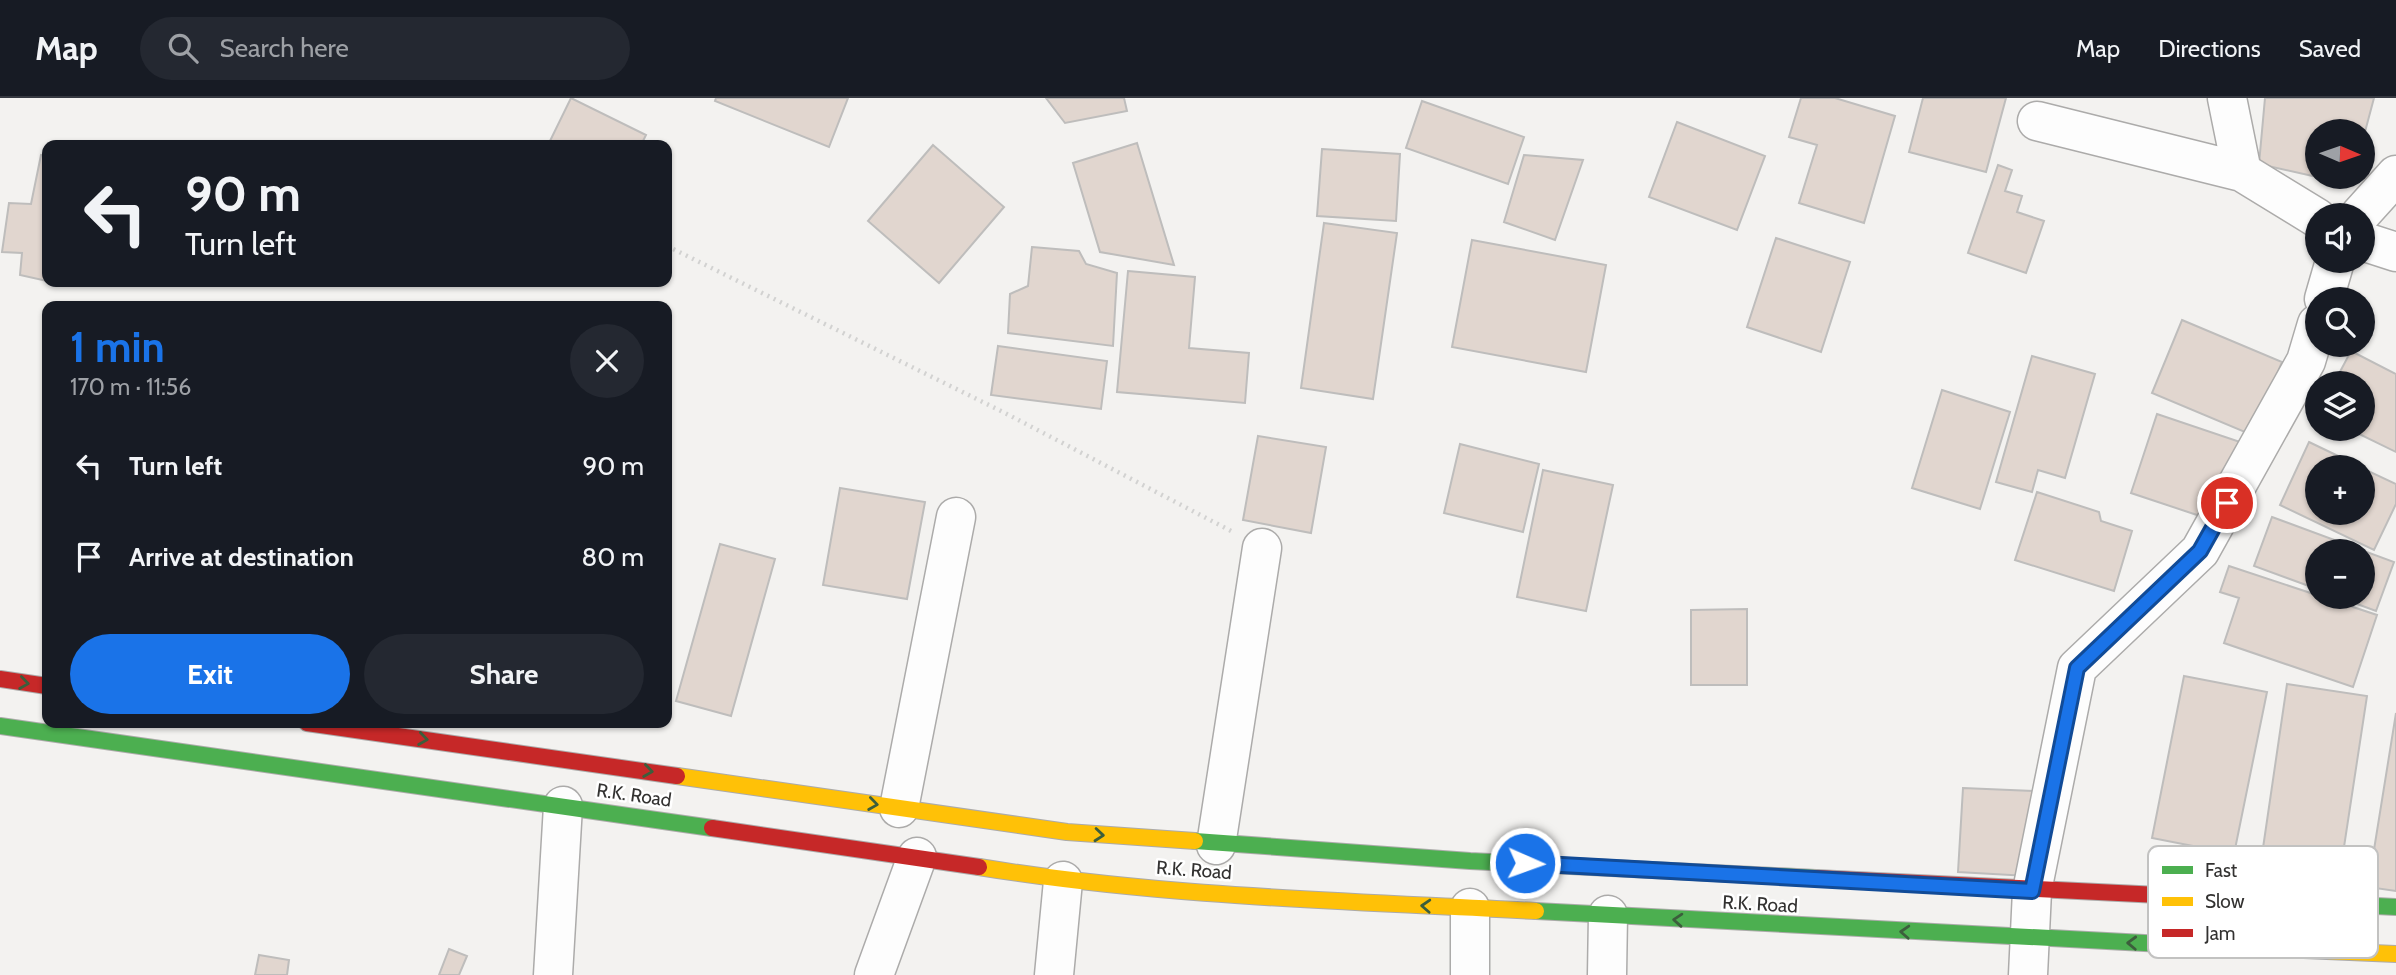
<!DOCTYPE html>
<meta charset="utf-8">
<style>
body{margin:0;font-family:Cabin,sans-serif;background:#242831;color:#f1f3f6;height:100vh;display:flex;flex-direction:column;font-size:26px;white-space:nowrap}
*{box-sizing:border-box;margin:0}
p{font-size:23px;color:#9ea1a6}
.icon{flex:none;width:38px;height:38px;fill:none;stroke:currentColor;stroke-width:2;stroke-linecap:round;stroke-linejoin:round}
.map{position:relative;flex:1;overflow:hidden}
.details{position:absolute;left:42px;top:203px;width:630px;height:427px;display:flex;flex-direction:column;background:#171b24;border-radius:14px;box-shadow:0 2px 5px #0004}
.details>*{flex:none}
.top-card{position:absolute;left:42px;top:42px;width:630px;height:147px;border-radius:14px;box-shadow:0 2px 5px #0004;background:#171b24;color:#f1f3f6;overflow:hidden}
.needle{width:46px;rotate:92deg}
.fabs{position:absolute;left:2305px;top:21px;display:grid;gap:14px}
.fabs a{display:grid;place-items:center;width:70px;height:70px;border-radius:50%;background:#171b24;box-shadow:0 2px 5px #0004;font-size:35px}
.pin{position:absolute;display:grid;place-items:center;width:60px;height:60px;color:#fff;margin:-30px;border:4px solid #fff;border-radius:50%;box-shadow:0 2px 7px #0007}
.me{position:absolute;width:77px;margin:-38px;rotate:92deg;stroke-linejoin:round;filter:drop-shadow(0 0 5px #0008)}
.turn{display:flex;align-items:center;gap:24px;height:147px;padding:0 28px;font-size:32px}
.turn .icon{width:91px;height:91px;stroke-width:2.5}
.turn b{display:block;font-size:49px;line-height:60px}
.round{display:grid;place-items:center;flex:none;width:74px;height:74px;border-radius:37px;background:#242831}
.head{display:flex;align-items:center;justify-content:space-between;height:119px;padding:0 28px}
h1{font-size:42px;font-weight:700;line-height:52px;color:#1a73e8}
.button{display:flex;gap:14px;margin-top:auto;padding:14px 28px}
.button a{flex:1;height:80px;border-radius:42px;background:#1a73e8;color:#fff;font-size:28px;font-weight:700;line-height:80px;text-align:center}
.button a+a{background:#242831;color:#f1f3f6}
ul{padding:0;list-style:none}
li{display:flex;align-items:center;gap:21px;height:91px;padding:0 28px}
li div{flex:1}
li b{display:block;font-size:26px}
li em{font-style:normal}
header{display:flex;align-items:center;gap:42px;box-sizing:border-box;height:98px;padding:0 35px;background:#171b24;border-bottom:2px solid #363941}
header strong{font-size:33px}
nav{display:flex;gap:38px;margin-inline-start:auto;font-size:24px}
.search{width:490px;height:63px;background:#242831;display:flex;align-items:center;gap:18px;box-sizing:border-box;padding:0 24px;border-radius:38px;color:#9ea1a6;font-size:26px}
.map>svg:first-child{display:block}
</style>
<header>
<strong>Map</strong>
<div class="search"><svg class="icon" aria-label="search" viewBox="0 0 24 24"><circle cx="10" cy="10" r="6"/><path d="M15 15l6 6"/></svg>Search here</div>
<nav><a>Map</a><a>Directions</a><a>Saved</a></nav>
</header>
<div class="map">
<svg width="2396" height="877" viewBox="0 0 2396 877">
<rect width="100%" height="100%" fill="#f3f2f0"/>
<path fill="#e1d6cf" stroke="#bebdbc" stroke-width="2" d="M571,0l75,37 -5,10h-93z
M716,0h132l-19,49 -114,-46z
M1046,0h78l3,13 -62,12z
M1801,0h34l60,18 -31,107 -65,-20 18,-58 -28,-8z
M1923,0h83l-20,74 -77,-20z
M2265,0h109l-12,45v-12h-45v46l-58,-13z
M1422,3l102,36 -16,47 -102,-36z
M1677,24l88,34 -28,74 -88,-33z
M1137,45l37,122 -74,-13 -27,-89z
M933,47l71,62 -65,76 -71,-62z
M1322,51l78,5 -4,67 -79,-5z
M41,57l6,1v125l-27,-6 2,-22 -20,-1 7,-49 22,1z
M1524,57l59,5 -28,80 -51,-18z
M1998,67l14,5 -7,21 17,5 -5,16 27,9 -18,52 -58,-20z
M2317,79h37l-2,7z
M1324,125l73,10 -24,166 -72,-11z
M1776,140l74,24 -29,90 -74,-25z
M1472,142l134,25 -20,107 -134,-25z
M1032,149l47,4 7,13 31,9 -4,73 -105,-13 2,-39 18,-8z
M1128,173l67,6 -6,71 60,5 -4,50 -128,-11z
M2182,222l100,42 -30,73 -100,-42z
M998,248l109,15 -6,48 -110,-14z
M2351,253l45,23v78l-47,-23h13v-46h-28z
M2032,258l63,18 -30,104 -27,-8 -6,22 -36,-10z
M1942,292l68,22 -30,97 -68,-21z
M2157,316l92,31 -49,71 -69,-23z
M1258,338l68,11 -15,86 -68,-13z
M2309,344l52,25h-44v46h45v-45l34,16v20l-22,46 -94,-45z
M1460,346l79,20 -16,68 -79,-19z
M1543,372l70,15 -27,126 -69,-14z
M840,390l85,14 -18,97 -84,-14z
M2037,394l62,20 2,9 31,10 -18,60 -99,-31z
M2272,419l122,45 -18,49 -38,-14h24v-46h-45v38l-63,-23z
M720,446l55,15 -44,157 -55,-15z
M2229,468l148,49 -24,72 -129,-44 15,-45 -19,-6z
M1747,511v76h-56v-75z
M2184,578l83,16 -33,162 -82,-16z
M2287,586l80,12 -25,164 -79,-12z
M2396,615v178l-28,-4z
M1963,690l70,3 -5,85 -70,-4z
M449,851l18,7 -8,19h-20z
M259,857l30,5 -2,15h-32z"/>
<g fill="none" stroke-linecap="round" stroke-linejoin="round">
<g stroke="#acabaa" stroke-width="41">
<path id="street" d="M2227,0l15,74 75,46
M2037,23l205,51
M2360,117l36,-40
M2362,143l34,11
M2324,201l11,-38
M899,710l57,-291
M1216,747l46,-297
M1470,810v67
M553,877l10,-169
M874,877l43,-118
M1054,877l9,-94
M1607,877l1,-60
M2028,877l4,-84 45,-223 123,-117 106,-190 11,-37"/>
</g>
<g stroke="#acabaa" stroke-width="18">
<path id="fast" d="M0,628l712,102
M1195,743l275,20 346,17
M2220,800l176,9
M1536,813l627,33"/>
</g>
<g stroke="#acabaa" stroke-width="18">
<path id="slow" d="M677,678l390,56 128,9
M979,769c183,30 371,34 557,44
M2163,846l233,10"/>
</g>
<g stroke="#acabaa" stroke-width="18">
<path id="jam" d="M0,581l47,7
M307,625l370,53
M712,730l267,39
M1816,780l404,20"/>
</g>
<path stroke="#d2d2d1" stroke-width="4.5" stroke-dasharray="2 5" stroke-linecap="butt" d="M667,148l338,167 226,118"/>
<use href="#street" stroke="#fdfdfd" stroke-width="38"/>
<use href="#fast" stroke="#4caf50" stroke-width="16"/>
<use href="#slow" stroke="#ffc107" stroke-width="16"/>
<use href="#jam" stroke="#c62828" stroke-width="16"/>
</g>
<defs><path id="oneway-chevron" d="M-2-3.5L2.5 0L-2 3.5" fill="none" stroke-width="1.6" stroke-linecap="round" stroke-linejoin="round" transform="scale(1.75)"/></defs>
<g stroke="#3c5e3c">
<use href="#oneway-chevron" transform="translate(24 585) rotate(8)"/>
<use href="#oneway-chevron" transform="translate(423 641) rotate(8)"/>
<use href="#oneway-chevron" transform="translate(648 673) rotate(8)"/>
<use href="#oneway-chevron" transform="translate(873 706) rotate(8)"/>
<use href="#oneway-chevron" transform="translate(1099 737) rotate(5)"/>
<use href="#oneway-chevron" transform="translate(1426 808) rotate(-177)"/>
<use href="#oneway-chevron" transform="translate(1678 822) rotate(-176)"/>
<use href="#oneway-chevron" transform="translate(1905 834) rotate(-177)"/>
<use href="#oneway-chevron" transform="translate(2132 845) rotate(-178)"/>
</g>
<g fill="none" stroke-linecap="round" stroke-linejoin="round">
<g stroke="#114b97" stroke-width="18">
<path id="route" d="M1525,765l507,28 45,-223 123,-117 27,-48"/>
</g>
<use href="#route" stroke="#1a73e8" stroke-width="12"/>
</g>
<g text-anchor="middle" dominant-baseline="central" stroke-width="5" stroke-linejoin="round" paint-order="stroke">
<g font-size="19" fill="#333231" stroke="#fff">
<text transform="translate(634 697) rotate(8)">R.K. Road</text>
<text transform="translate(1194 772) rotate(4)">R.K. Road</text>
<text transform="translate(1760 806) rotate(3)">R.K. Road</text>
</g>
</g>
<rect x="2148" y="748" width="230" height="112" rx="10" fill="#fff" stroke="#c2c2c1" stroke-width="2"/>
<rect x="2162" y="768" width="31" height="8" fill="#4caf50"/>
<rect x="2162" y="799" width="31" height="9" fill="#ffc107"/>
<rect x="2162" y="831" width="31" height="8" fill="#c62828"/>
<g font-size="19" fill="#333231">
<text x="2205" y="779">Fast</text>
<text x="2205" y="810">Slow</text>
<text x="2205" y="842">Jam</text>
</g>
</svg>
<div class="fabs">
<a><svg class="needle" viewBox="-14 -14 28 28"><path d="M0-13l5 13h-10z" fill="#e53935"/><path d="M0 13l5-13h-10z" fill="#9ea1a6"/></svg></a>
<a><svg class="icon" aria-label="sound" viewBox="0 0 24 24"><path d="M4 9h4l5-4v14l-5-4H4zM17 9q2 3 0 6"/></svg></a>
<a><svg class="icon" aria-label="search" viewBox="0 0 24 24"><circle cx="10" cy="10" r="6"/><path d="M15 15l6 6"/></svg></a>
<a><svg class="icon" aria-label="layers" viewBox="0 0 24 24"><path d="M12 4l9 5-9 5-9-5zM3 14l9 5 9-5"/></svg></a>
<a>+</a>
<a>−</a>
</div>
<div class="pin" style="left:2227px;top:405px;background:#d93025"><svg class="icon" aria-label="arrive" viewBox="0 0 24 24"><path d="M6 21V4h12l-3 4 3 4H6"/></svg></div>
<svg class="me" style="left:1525px;top:765px" viewBox="-20 -20 40 40"><circle r="17" fill="#1a73e8" stroke="#fff" stroke-width="3"/><path d="M0-11L8 9 0 5-8 9z" fill="#fff"/></svg>
<div class="top-card">
<div class="turn"><svg class="icon" aria-label="left" viewBox="0 0 24 24"><path d="M17 20v-9H6M10 6l-5 5 5 5"/></svg><div><b>90 m</b>Turn left</div></div>
</div>
<section class="details">
<div class="head"><div><h1>1 min</h1><p>170 m · 11:56</p></div><a class="round"><svg class="icon" aria-label="close" viewBox="0 0 24 24"><path d="M6 6l12 12M18 6L6 18"/></svg></a></div>
<ul>
<li><svg class="icon" aria-label="left" viewBox="0 0 24 24"><path d="M17 20v-9H6M10 6l-5 5 5 5"/></svg><div><b>Turn left</b></div><em>90 m</em></li>
<li><svg class="icon" aria-label="arrive" viewBox="0 0 24 24"><path d="M6 21V4h12l-3 4 3 4H6"/></svg><div><b>Arrive at destination</b></div><em>80 m</em></li>
</ul>
<div class="button"><a>Exit</a><a>Share</a></div>
</section>
</div>
